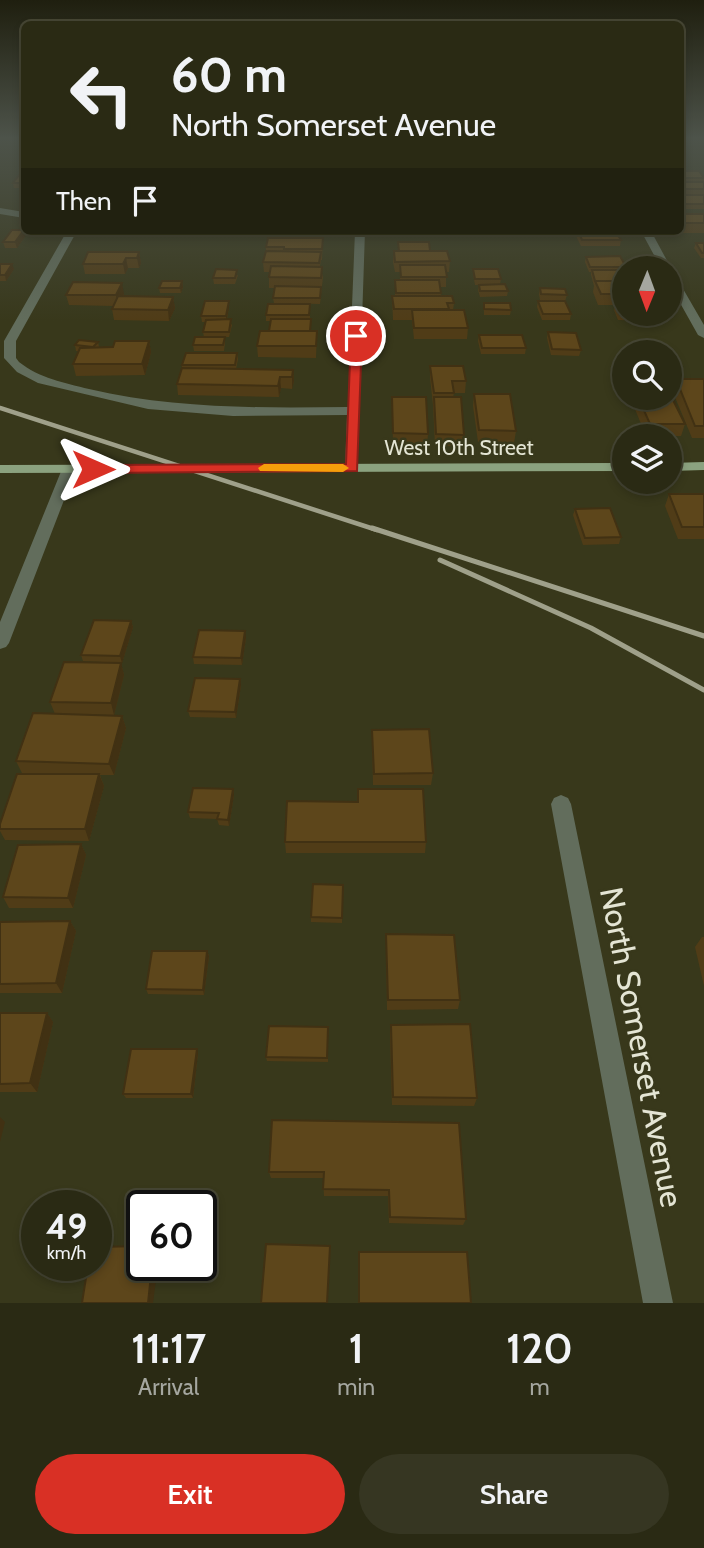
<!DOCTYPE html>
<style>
body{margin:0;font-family:Cabin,sans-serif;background:#363622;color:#f1f3f6;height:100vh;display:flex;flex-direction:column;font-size:26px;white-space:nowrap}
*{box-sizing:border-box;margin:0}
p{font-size:23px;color:#a5a7a0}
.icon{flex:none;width:38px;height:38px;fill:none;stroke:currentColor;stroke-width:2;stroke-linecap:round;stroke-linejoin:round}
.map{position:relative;height:1303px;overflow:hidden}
.details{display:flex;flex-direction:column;background:#2a2a14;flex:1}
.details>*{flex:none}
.banner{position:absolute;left:21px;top:21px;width:663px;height:214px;border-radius:10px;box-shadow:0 4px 10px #0003,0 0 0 2px #464634;background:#2a2a14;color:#f1f3f6;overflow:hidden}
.needle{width:46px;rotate:181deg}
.fabs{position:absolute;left:612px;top:256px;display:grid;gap:14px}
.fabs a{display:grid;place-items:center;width:70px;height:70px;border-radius:50%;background:#2a2a14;box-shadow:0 4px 10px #0003,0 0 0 2px #464634;font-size:35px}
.speed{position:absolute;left:21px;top:1190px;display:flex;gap:14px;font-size:35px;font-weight:700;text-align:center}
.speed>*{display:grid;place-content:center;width:91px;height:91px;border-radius:50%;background:#2a2a14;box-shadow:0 4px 10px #0003,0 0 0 2px #464634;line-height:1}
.speed small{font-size:18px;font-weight:400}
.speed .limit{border:4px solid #111;border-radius:10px;background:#fff;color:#111}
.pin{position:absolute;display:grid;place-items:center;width:60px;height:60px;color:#fff;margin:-30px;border:4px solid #fff;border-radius:50%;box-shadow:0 2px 7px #0007}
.me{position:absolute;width:77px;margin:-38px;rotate:90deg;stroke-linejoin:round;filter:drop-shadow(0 0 5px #0008)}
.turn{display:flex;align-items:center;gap:24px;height:147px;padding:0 35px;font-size:32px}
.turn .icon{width:91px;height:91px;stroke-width:2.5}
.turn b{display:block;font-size:49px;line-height:60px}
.then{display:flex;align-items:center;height:66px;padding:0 35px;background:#0003;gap:14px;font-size:26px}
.eta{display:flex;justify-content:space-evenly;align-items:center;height:119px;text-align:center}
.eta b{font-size:42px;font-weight:600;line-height:49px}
.action{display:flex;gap:14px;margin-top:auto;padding:14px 35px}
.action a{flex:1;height:80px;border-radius:42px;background:#d93025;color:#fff;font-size:28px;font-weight:600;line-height:80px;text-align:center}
.action a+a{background:#363622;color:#f1f3f6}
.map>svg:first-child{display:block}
</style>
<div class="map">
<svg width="704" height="1303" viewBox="0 0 704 1303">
<rect width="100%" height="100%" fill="#38381b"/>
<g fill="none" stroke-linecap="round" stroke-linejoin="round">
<path fill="#626d5c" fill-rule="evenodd" d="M0,208l24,4v6l-24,-4z
M67,231h10l-61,110v17l3,4c20,16 46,21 70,27 86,20 171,19 259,18l7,-176h10l-8,240 -5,1 -7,-4 2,-53 -114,1 -85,-7 -110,-26 -21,-11 -13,-14v-17z
M641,231h10l20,37 -1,1 -9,-1z
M670,272l5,3 29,50v13l-6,-3 -28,-50z
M69,465l7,4 -67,174 -3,4 -6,2v-27l62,-153z
M561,795l7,3 3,6 102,499h-30l-92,-499 3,-6z"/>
<path fill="#8ba27f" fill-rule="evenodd" d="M704,462v8l-34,1v-8z
M625,463v8l-625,2v-8z"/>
<path stroke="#9fa08a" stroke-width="4.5" d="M0,408l377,122"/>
<path stroke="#9fa08a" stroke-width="5" d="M372,528l332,108
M440,560l151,68 113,62"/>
</g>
<path fill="#503c17" d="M681,171l23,6v32h-23z
M24,174v14h-10l-1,-5z
M681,214h23v19h-28l-2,-2h7z
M24,230l2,5 -9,13h-12l-2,-6z
M111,231h69l-1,3h-68z
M279,231h37v5h-37z
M395,231h56l-1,3h-55z
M577,231l44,9 -1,6h-39l-5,-10z
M323,238l-1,22h-1l-1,6 3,11 -3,27 -46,-1 -1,-5 2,-10h-6v-11l1,-5h-6l-1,-10 3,-11v-4z
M398,242l32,9 20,10 -1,11h-3v15h-6l1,9 13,7 -1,7 15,18 -1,11h-53l-2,-19h-19l-1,-24h3v-16h5v-8h-5l-2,-10 1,-11h5z
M696,243h8v15h-3l-7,-10z
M139,252l2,11 -2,5h-11l-3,6h-40l-2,-10z
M586,257l40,10 -1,46 40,2 -2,6 -45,-1 -4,-10 1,-5h-17l-5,-13 1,-6 -3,-11v-3h-2l-4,-10z
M0,264l14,5 -8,12h-6z
M473,269l28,10 -1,5 8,7 -1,5 -27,1 -2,-7 1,-5h-4l-2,-11z
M238,275l-3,9h-21l-1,-6z
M182,281l1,6 -2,6h-21l-1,-5z
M540,288l27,7 -2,6 6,13 -1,6h-28l-5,-13 1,-6h27l-25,-1 -1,-6z
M124,294l-1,2 50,1 2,11 -6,13 -55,-1 -2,-11 1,-3 -44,-1 -3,-10z
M484,303l27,7 -1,5h-26z
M310,304v15l1,12h6l-1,27 -58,-1 -1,-11 12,-15 2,-10h-5v-6z
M229,307l-2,12 5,6 -3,12h-4v6l-1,8h-30l-1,-6 11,-8 -1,-5 3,-10h-4l-1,-6z
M548,332l33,18 -2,6 -28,-1 -4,-17z
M479,335l47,13 -1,6h-44l-3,-13z
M149,341l2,11 -6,23 -69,1 -3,-12 5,-13h-2l-1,-6 23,-3 1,5h14z
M237,353l1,6 -2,10 57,1 1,11 -2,8 -11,-1 -2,9 -101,-2 -1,-11 5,-16v-3z
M430,366l36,15 -1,12h-11l-1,4 11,38 -1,11h-28l-2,-41 -3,-28z
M676,379h28v59h-12l-20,-48z
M474,394l42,37 -2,12 -36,-1 -5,-36z
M392,397l36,37 -1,12 -34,-1z
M630,397h40l15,27 -4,12h-35z
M669,494h35v45h-26l-13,-33z
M575,509l46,28 -2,7 -36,1 -10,-30z
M131,621l2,6 -11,36 -39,-2 -2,-6z
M246,638l-4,27 -48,-1 -1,-7z
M121,663l3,12 -10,40 -59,-1 -5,-12z
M241,685l-5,33 -46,-1 -2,-6z
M122,716l4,12 -12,47h-14l4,11 -15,55 -84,-1 -5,-9v-7l58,-50 -36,-1 -6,-12z
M372,730l61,43 -2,12h-58z
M233,789l1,6 -5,31 -10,-1 -2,-6 -27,-1 -2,-6z
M285,842h141l-1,11h-139z
M81,844l5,11 -13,53h-64l-6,-11z
M343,885l-1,38 -31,-1v-5z
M70,921l6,10 -14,62h-62v-71z
M386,934l74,66 -2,9 -71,1z
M702,937h2v49l-9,-39z
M207,951l2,5 -5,39 -56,-1 -2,-5z
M0,1013h47l6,9 -16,70h-37z
M391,1025l86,73 -3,8 -82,-1 -2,-71z
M328,1027v35l-61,-1 -1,-4z
M198,1053l-5,45h-67l-3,-4z
M272,1120l194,99 -3,6 -74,-2 -1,-27h-64l-1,-18h-52l-2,-6z"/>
<path fill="#413113" d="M24,230l2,5 -9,13 -2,-6z
M139,252l2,11 -2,5 -2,-10z
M126,258l2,10 -3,6 -2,-10z
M12,264l2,5 -8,12 -1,-6z
M182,281l1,6 -2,6 -1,-5z
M122,283l2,11 -6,12 -2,-11z
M173,297l2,11 -6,13 -1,-11z
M229,301v6l-3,15v-6z
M149,341l2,11 -6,23 -3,-11z
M293,370l1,11 -2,8v-12z
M280,377l1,11 -2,9 -1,-11z
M131,621l2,6 -11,36 -2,-7z
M245,631l1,7 -4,27 -1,-7z
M121,663l3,12 -10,40 -3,-12z
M240,679l1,6 -5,33 -1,-6z
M122,716l4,12 -12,47 -5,-11z
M99,774l5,12 -15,55 -4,-12z
M233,789l1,6 -5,31 -1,-6z
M81,844l5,11 -13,53 -5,-10z
M70,921l6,10 -14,62 -6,-10z
M207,951l2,5 -5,39 -1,-5z
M47,1013l6,9 -16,70 -7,-9z
M197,1049l1,4 -5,45 -2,-4z
M0,1117l5,5 -5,20z
M152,1265h6l-5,38h-5z"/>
<path fill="#5d461b" stroke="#413113" stroke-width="2" d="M681,171h18l5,7h-23z
M20,174h4v9h-11z
M681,182h23v7h-23z
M681,195h23v9h-23z
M681,214h23v9h-23z
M12,230h12l-9,12h-12z
M578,231h37l6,9h-39z
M268,238h55l-1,11h-38v-2h-18z
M398,242h31l1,9h-31z
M696,243h8v10h-2z
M266,251l55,1 -2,11 -56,-1z
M394,251h53l3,10 -55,1z
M88,252h51l-2,6h-11l-3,6h-40z
M620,256l6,11h-36l-4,-10z
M0,264h12l-7,11h-5z
M400,265h45l2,12h-46z
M271,266l51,1 -1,11 -52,-1z
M216,269l21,1 -2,8h-22z
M473,269h25l3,10h-26z
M592,270h33v11h-30z
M395,280h44l2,13h-45z
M162,281h20l-2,7h-21z
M595,281h30v13h-24z
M73,282l49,1 -6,12h-50z
M505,284l3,7h-28l-1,-6z
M275,286l46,1 -1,11h-47z
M540,288l25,1 2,6 -26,-1z
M118,296l55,1 -5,13 -56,-1z
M392,296h60l2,7h-7l2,6h-55z
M205,301h24l-3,15h-25z
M538,301h27l6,13h-28z
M484,303h26l1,7 -27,-1z
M268,304h42l-1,11h-43z
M615,304h10v9h39l1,2h-45z
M412,310h52l4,18h-54z
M231,319l-2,13h-26l3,-12z
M271,319h40l-1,12h-41z
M260,331h57l-1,15h-59z
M548,332l28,1 5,17 -29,-1z
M479,335h43l4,13h-44z
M195,337h30l-2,8h-30z
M79,340l19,2 -5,5 -18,-2z
M115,341h34l-7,23h-69l7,-16 33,-1z
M186,353h51l-2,12h-53z
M430,366h33l3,15h-14l2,12h-20z
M182,368l111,2 -1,7h-12l-2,9 -101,-2z
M676,379h28v47h-9z
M474,394h36l6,37 -37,-1z
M670,394l15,30h-35l-12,-27h32z
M392,397h34l2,37 -35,-1z
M434,397h27l3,38 -28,-1z
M669,494h35v33h-22z
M610,508l11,29 -36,1 -10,-29z
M94,620l37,1 -11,35 -39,-1z
M199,630l46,1 -4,27 -48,-1z
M64,662l57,1 -10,40 -61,-1z
M195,678l45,1 -5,33 -47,-1z
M33,713l89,3 -13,48 -93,-3z
M429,729l4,44 -59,1 -2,-44z
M17,774h82l-14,55h-85v-5z
M193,788l40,1 -5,31 -11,-1 2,-6 -31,-1z
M358,789h65l3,53h-141l2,-41 71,1z
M81,844l-13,54 -65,-1 15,-52z
M313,884l30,1 -1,33 -31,-1z
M70,921l-14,62 -56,1v-62z
M386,934l68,1 6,65h-72z
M152,951h55l-4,39 -57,-1z
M0,1013h47l-17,70 -30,1z
M470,1024l7,74 -84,-1 -2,-72z
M269,1026l59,1 -1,31 -61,-1z
M131,1049h66l-6,45h-68z
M272,1120l187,3 7,96 -76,-2 -1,-27 -66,-1 1,-17h-55z
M266,1244l64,2 -3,57h-66z
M142,1246v19h10l-4,38h-66l6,-38h8v-18z
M359,1252h108l4,51h-112z"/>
<linearGradient id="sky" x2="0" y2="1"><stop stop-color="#1f1f0f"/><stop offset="0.43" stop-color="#4d534a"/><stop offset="1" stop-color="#4d534a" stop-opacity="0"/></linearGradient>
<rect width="704" height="321" fill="url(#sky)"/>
<path fill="#d93025" stroke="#8d1f18" stroke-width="2" d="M356,333l6,3 -5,135 -264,2 -6,-4 6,-4 253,-1 5,-128z"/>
<path fill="#f59e0b" d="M264,464h79l6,4 -6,4 -83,-1 -2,-3z"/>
<g text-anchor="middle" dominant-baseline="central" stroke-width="5" stroke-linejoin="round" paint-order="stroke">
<g font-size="21" fill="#e4e5d4" stroke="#38381b">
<text x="459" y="447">West 10th Street</text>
</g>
<g font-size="32" fill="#e4e5d4" stroke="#38381b">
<text transform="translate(642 1047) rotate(79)">North Somerset Avenue</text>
</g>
</g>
</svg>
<div class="fabs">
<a><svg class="needle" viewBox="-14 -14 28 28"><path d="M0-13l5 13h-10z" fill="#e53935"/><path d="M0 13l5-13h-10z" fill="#a5a7a0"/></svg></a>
<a><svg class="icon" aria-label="search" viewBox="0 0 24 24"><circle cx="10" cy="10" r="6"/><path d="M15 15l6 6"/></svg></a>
<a><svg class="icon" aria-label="layers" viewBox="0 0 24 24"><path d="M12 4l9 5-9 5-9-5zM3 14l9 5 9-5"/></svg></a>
</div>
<div class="speed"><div>49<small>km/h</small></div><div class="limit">60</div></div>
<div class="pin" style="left:356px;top:336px;background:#d93025"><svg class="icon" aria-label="arrive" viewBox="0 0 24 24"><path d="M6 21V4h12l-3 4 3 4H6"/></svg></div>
<svg class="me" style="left:93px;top:469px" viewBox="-20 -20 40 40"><path d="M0-17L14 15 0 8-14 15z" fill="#d93025" stroke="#fff" stroke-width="4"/></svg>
<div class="banner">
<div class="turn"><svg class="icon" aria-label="left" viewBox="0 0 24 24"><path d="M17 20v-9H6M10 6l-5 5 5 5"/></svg><div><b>60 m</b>North Somerset Avenue</div></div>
<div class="then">Then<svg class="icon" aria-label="arrive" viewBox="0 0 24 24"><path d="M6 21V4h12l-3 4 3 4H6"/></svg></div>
</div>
</div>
<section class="details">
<div class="eta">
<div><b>11:17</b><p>Arrival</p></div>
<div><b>1</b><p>min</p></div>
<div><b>120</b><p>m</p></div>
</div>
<div class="action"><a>Exit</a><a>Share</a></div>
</section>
